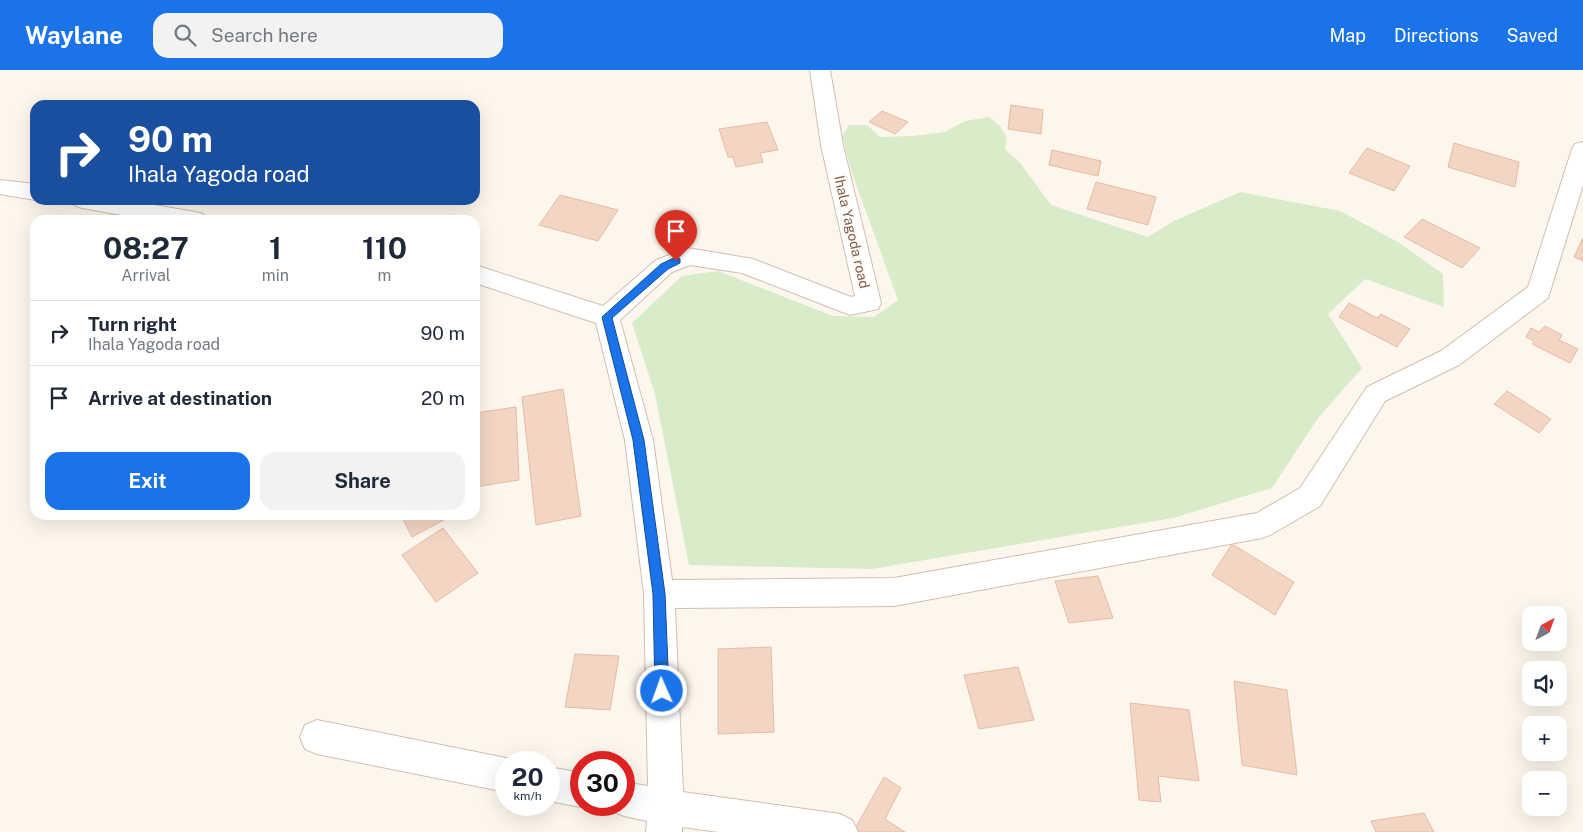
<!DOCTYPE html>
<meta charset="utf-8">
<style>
body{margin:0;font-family:"Public Sans",sans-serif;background:#f2f2f3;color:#1f2937;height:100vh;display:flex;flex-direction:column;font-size:19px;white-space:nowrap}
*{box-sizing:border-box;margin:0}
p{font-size:16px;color:#747a83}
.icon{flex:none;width:28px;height:28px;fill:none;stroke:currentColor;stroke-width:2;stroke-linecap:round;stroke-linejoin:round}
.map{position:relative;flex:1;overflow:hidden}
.drawer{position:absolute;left:30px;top:145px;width:450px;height:305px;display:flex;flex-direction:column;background:#fff;border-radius:15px;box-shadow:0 5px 20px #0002}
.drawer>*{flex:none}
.top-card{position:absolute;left:30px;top:30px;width:450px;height:105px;border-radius:15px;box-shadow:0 5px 20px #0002;background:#1a4fa0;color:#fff;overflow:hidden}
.needle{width:32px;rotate:41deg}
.tools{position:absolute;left:1522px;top:536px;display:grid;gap:10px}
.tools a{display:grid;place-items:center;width:45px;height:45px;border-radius:10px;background:#fff;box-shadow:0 5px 20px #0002;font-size:25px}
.speed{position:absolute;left:495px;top:681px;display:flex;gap:10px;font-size:25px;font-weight:700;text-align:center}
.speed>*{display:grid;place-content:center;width:65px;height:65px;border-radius:50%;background:#fff;box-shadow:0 5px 20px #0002;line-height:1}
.speed small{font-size:12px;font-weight:400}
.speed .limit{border:8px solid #d22;background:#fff;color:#111}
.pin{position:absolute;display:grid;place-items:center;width:42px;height:42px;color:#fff;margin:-51px -21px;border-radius:50% 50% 50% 0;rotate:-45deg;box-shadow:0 0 5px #0007}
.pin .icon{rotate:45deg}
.me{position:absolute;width:55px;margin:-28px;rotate:358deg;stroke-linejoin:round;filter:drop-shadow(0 0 4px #0008)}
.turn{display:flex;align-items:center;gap:18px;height:105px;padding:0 15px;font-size:22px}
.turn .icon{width:65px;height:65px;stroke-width:2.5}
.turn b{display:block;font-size:35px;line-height:42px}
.eta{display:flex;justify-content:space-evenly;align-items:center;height:85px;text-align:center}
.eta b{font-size:30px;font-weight:700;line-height:35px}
.button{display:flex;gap:10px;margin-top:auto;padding:10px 15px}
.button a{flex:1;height:58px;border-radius:15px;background:#1a73e8;color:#fff;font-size:20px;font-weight:700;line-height:58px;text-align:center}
.button a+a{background:#f2f2f3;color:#1f2937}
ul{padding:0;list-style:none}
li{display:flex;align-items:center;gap:15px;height:65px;padding:0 15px;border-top:1px solid #e0e1e3}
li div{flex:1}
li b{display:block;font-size:19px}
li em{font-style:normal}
header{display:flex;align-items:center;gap:30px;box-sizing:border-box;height:70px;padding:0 25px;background:#1a73e8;color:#fff}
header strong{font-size:24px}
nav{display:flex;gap:28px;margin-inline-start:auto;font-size:18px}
.search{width:350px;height:45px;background:#f2f2f3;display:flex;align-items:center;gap:12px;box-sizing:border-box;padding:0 18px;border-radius:15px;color:#747a83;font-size:19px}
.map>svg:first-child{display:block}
</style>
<header>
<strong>Waylane</strong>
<div class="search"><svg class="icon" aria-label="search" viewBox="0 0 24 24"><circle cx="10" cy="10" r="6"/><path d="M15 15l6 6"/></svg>Search here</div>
<nav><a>Map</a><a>Directions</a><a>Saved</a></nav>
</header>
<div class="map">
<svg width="1583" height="762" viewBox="0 0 1583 762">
<rect width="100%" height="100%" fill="#fdf6ec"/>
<path fill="#d8ecc9" d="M989,47l11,9 7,12 -2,11 16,15 30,41 97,32 26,-16 66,-29 100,19 58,31 45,32 1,33 -79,-28 -37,35 34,54 -44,50 -46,70 -99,30 -301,51 -183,-4 -34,-171 -23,-71 50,-47 36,-5 115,45 41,1 24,-17 -46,-127 -10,-37 7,-11h18l13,12 32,-1 33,-4 20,-11z"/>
<path fill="#f3d5c3" stroke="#e6bba3" d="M1011,35l32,5 -2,24 -33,-5z
M882,41l26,11 -13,12 -26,-12z
M767,52l11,28 -18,3 3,9 -27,5 -3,-10h-5l-9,-28z
M1454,73l65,19 -4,25 -67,-20z
M1367,78l43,18 -16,25 -45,-18z
M1052,80l49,11 -3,15 -49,-11z
M1096,112l60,15 -8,28 -61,-16z
M560,125l58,15 -20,31 -59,-16z
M1422,149l58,29 -18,20 -58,-31z
M1583,168v23l-9,-4z
M1349,233l28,15 4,-4 29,15 -13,18 -58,-30z
M1545,256l17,9 -3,5 19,9 -8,14 -38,-19 2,-3 -8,-4 5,-9 8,4z
M563,319l18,127 -45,9 -14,-128z
M1507,321l44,28 -12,14 -45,-29z
M516,337l3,73 -44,7v-74z
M401,445h52l-41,22z
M443,458l35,45 -42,29 -34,-47z
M1232,474l62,38 -19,33 -63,-40z
M1098,506l15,42 -44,5 -14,-42z
M771,577l3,85 -56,2v-85z
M575,584l44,2 -9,54 -45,-3z
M1018,597l16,53 -55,9 -15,-54z
M1234,611l53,9 10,85 -55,-10z
M1130,633l59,7 10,71 -41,-5 3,26 -22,-2z
M884,707l17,11 -16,31 20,13h-52z
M1424,743l10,19h-58l-5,-11z"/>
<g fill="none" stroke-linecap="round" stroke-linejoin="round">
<g stroke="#d1beb0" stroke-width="2">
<path id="minor" d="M810,0h20l13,75 38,158 -3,6 -28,6 -108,-42 -52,-8 -18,7 -52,48 33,120 19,140 222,-2 363,-65 43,-25 67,-101 74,-36 87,-64 44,-138 3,-5 8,-2v43l-35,113 -89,67 -74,36 -65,105 -48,28 -10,4 -368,68 -219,2 8,184 157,22 12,6 6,12h-139l-37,-5v5h-36l1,-11 -23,-5 -12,-5 -3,-6h15v-23l24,4 -4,-192 -19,-154 -29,-117 -121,-40v-18l128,41 53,-46 32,-12 65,11 98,38 4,-1 -34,-151z
M0,110l35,4v16l-35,-6z
M71,130h55l69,12 8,2 3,6h-55l-69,-12 -8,-3z
M317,650l189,38 11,4h-11v30l-189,-38 -12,-5 -5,-12 5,-12z
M549,697l32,6v32h5l-5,2 -32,-6z"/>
</g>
<use href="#minor" fill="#fff" fill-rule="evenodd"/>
</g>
<path fill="#1a73e8" stroke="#114b97" d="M676,187l4,2v4l-12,6 -56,49 32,122 21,154 4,97 -2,4 -5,2 -5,-2 -2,-4 -2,-97 -20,-154 -31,-123 59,-53z"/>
<g text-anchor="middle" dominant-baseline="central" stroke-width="4" stroke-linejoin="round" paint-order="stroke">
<g font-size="14" fill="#7a5c4d" stroke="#fffaf3">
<text transform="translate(852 162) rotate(77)">Ihala Yagoda road</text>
</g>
</g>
</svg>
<div class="tools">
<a><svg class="needle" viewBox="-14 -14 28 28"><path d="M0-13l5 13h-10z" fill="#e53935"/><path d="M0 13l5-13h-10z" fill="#747a83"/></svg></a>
<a><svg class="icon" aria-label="sound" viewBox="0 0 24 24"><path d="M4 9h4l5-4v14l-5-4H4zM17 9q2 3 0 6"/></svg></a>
<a>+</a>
<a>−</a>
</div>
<div class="speed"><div>20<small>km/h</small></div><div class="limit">30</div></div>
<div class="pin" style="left:676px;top:191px;background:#d93025"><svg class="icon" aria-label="arrive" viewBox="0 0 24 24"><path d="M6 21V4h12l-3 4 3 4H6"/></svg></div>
<svg class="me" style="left:662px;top:621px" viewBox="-20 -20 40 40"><circle r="17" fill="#1a73e8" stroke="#fff" stroke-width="3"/><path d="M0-11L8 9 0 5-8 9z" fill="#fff"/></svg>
<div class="top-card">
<div class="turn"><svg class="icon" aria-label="right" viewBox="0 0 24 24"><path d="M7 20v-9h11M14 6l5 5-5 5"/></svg><div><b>90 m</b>Ihala Yagoda road</div></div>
</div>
<section class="drawer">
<div class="eta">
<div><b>08:27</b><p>Arrival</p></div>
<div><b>1</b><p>min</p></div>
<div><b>110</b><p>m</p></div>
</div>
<ul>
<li><svg class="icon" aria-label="right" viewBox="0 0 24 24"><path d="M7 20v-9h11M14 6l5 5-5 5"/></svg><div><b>Turn right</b><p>Ihala Yagoda road</p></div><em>90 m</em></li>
<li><svg class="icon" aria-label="arrive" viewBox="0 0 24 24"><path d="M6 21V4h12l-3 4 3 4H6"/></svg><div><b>Arrive at destination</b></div><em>20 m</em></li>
</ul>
<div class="button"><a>Exit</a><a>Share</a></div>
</section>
</div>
